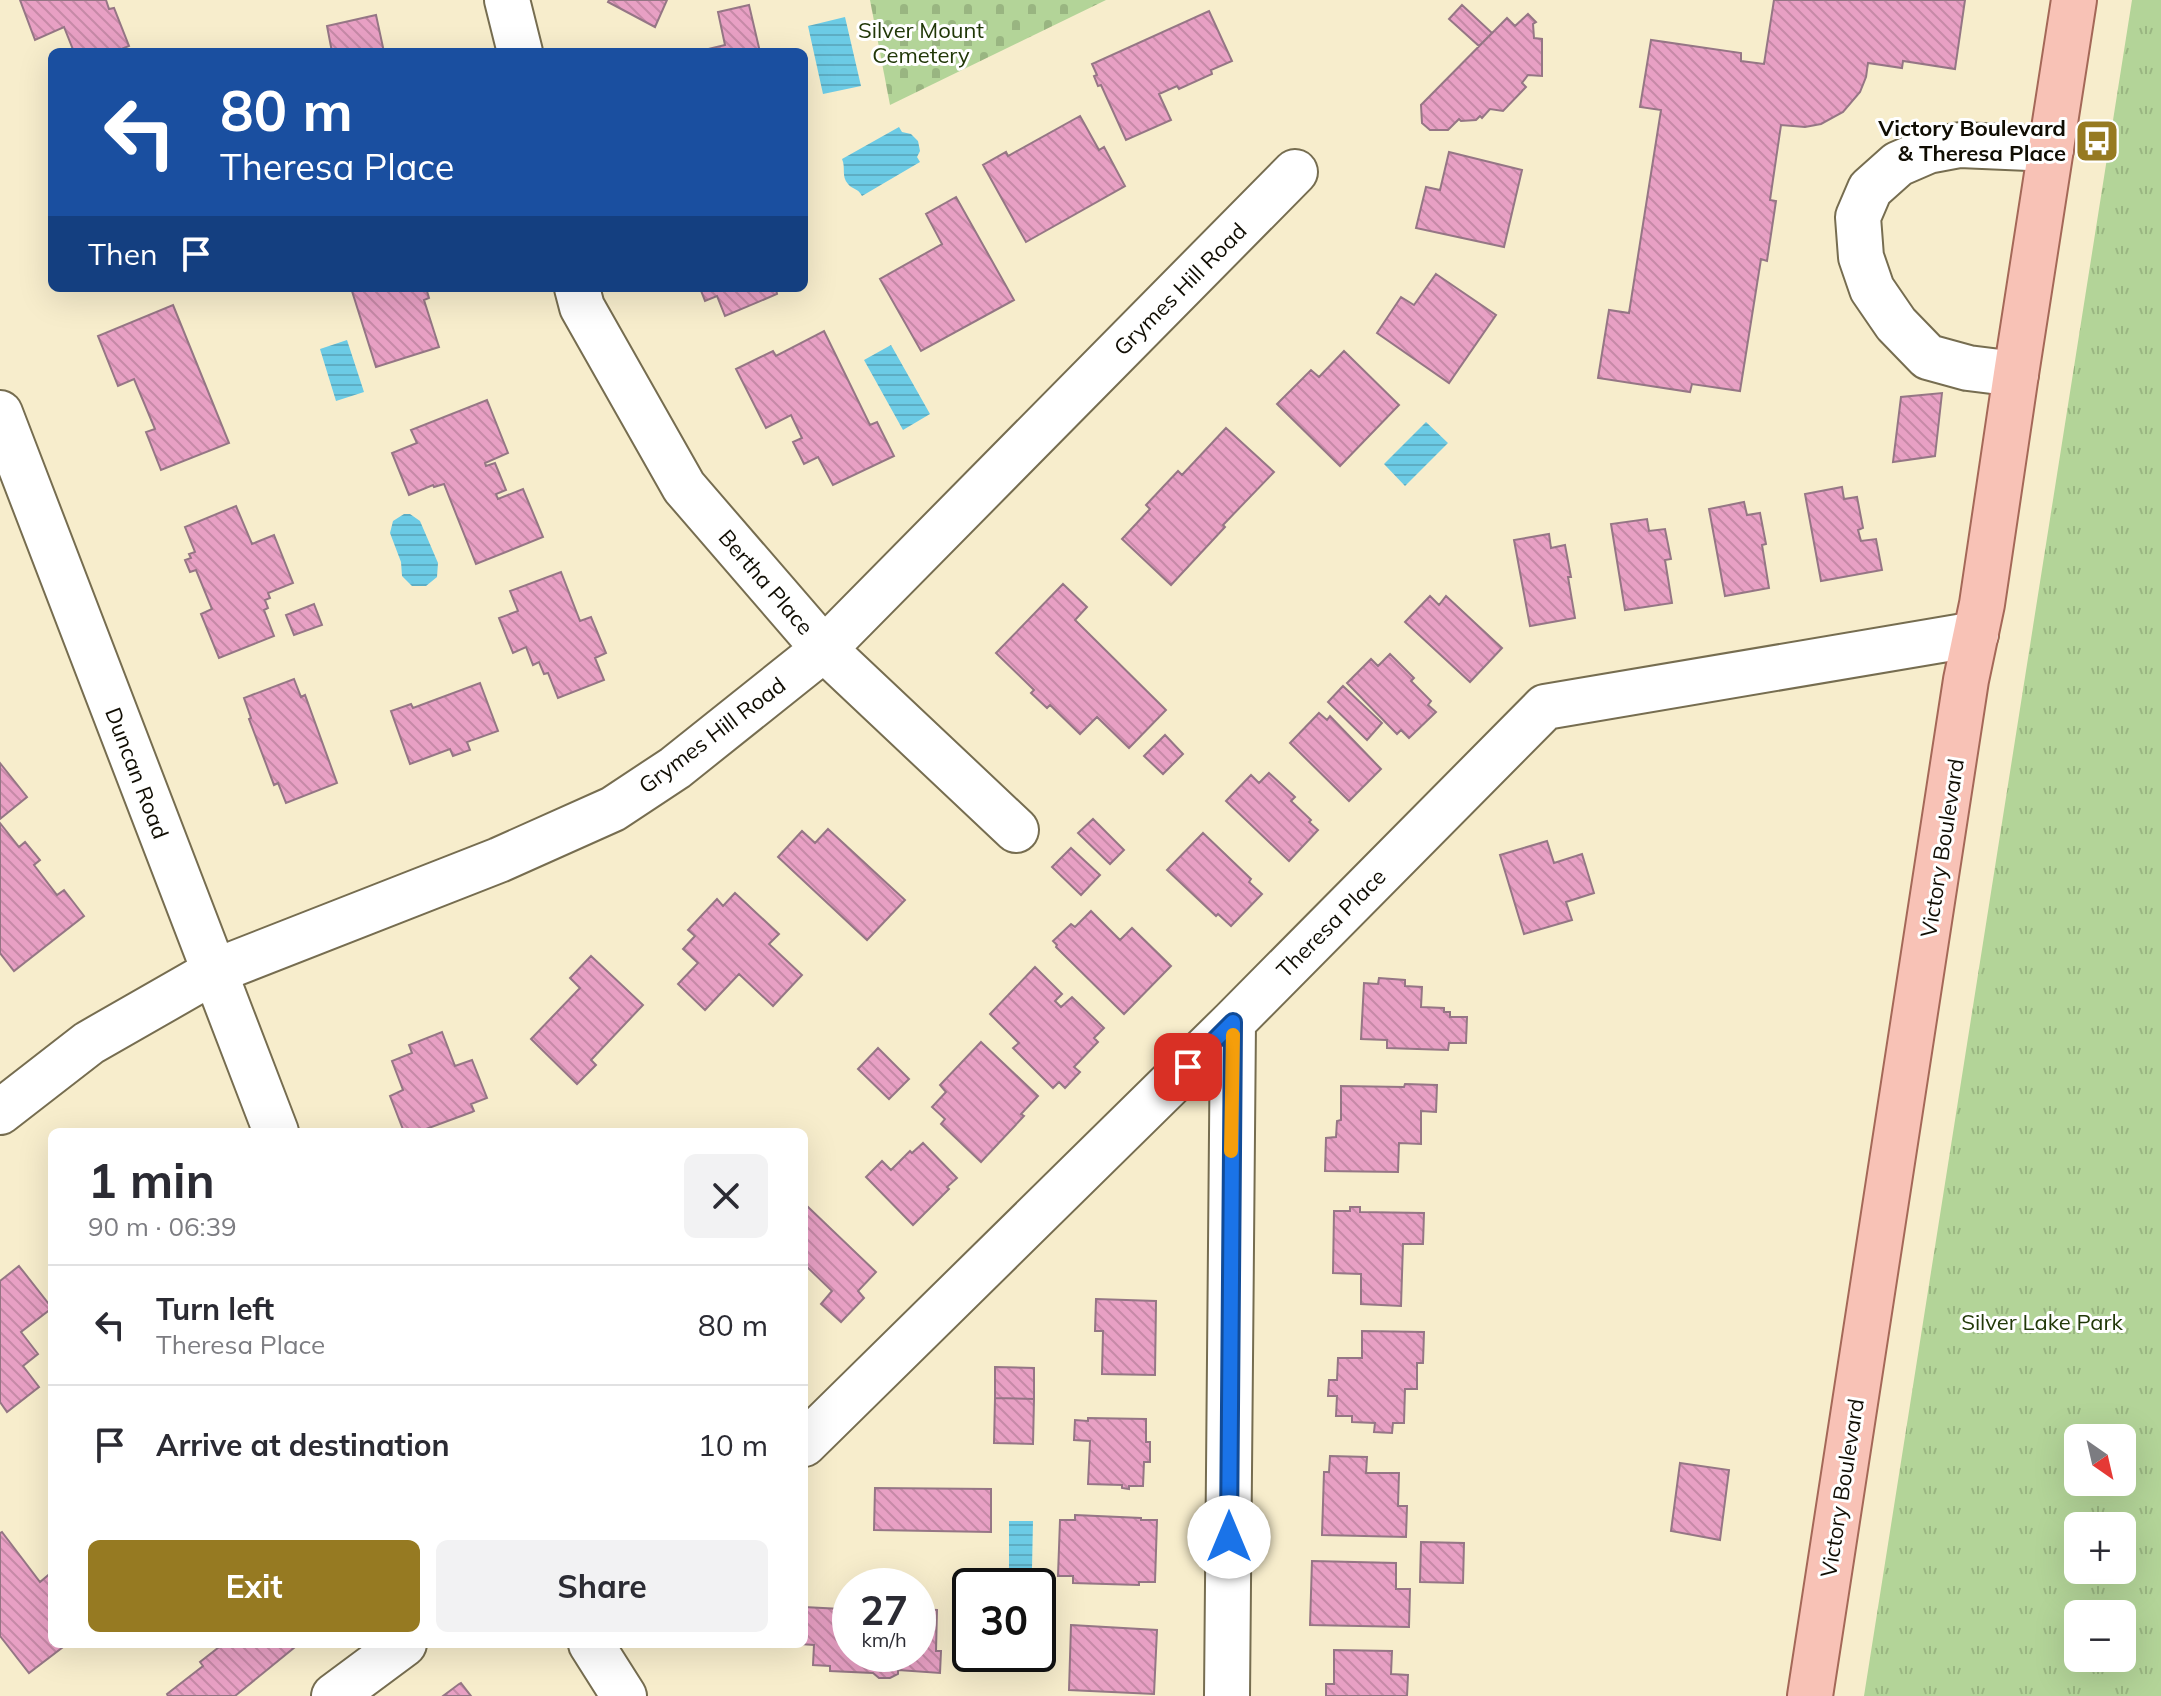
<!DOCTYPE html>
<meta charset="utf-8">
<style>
body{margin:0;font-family:Mulish,sans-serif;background:#f2f2f3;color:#2b2b33;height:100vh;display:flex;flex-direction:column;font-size:30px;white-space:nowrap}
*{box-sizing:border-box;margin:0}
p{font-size:26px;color:#7c7c81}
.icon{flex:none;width:44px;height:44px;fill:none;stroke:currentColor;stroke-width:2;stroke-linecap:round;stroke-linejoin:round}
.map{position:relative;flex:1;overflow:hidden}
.panel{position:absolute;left:48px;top:1128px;width:760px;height:520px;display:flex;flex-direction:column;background:#fff;border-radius:12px;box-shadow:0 8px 32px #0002}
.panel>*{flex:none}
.banner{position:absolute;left:48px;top:48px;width:760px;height:244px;border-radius:12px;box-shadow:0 8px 32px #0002;background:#1a4fa0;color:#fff;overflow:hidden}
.needle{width:52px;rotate:146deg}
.buttons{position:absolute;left:2064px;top:1424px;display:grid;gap:16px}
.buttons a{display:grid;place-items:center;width:72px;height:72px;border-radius:12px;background:#fff;box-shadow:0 8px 32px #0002;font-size:40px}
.speed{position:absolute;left:832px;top:1568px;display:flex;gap:16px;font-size:40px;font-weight:700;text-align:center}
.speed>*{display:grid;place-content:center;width:104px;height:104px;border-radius:50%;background:#fff;box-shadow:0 8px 32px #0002;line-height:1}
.speed small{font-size:20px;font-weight:400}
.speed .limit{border:4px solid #111;border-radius:12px;background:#fff;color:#111}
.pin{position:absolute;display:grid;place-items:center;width:68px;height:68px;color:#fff;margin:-34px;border-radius:16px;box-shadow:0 4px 12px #0006}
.me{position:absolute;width:88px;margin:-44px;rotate:0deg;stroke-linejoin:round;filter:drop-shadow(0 0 6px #0008)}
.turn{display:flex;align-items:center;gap:28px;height:168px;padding:0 40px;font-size:36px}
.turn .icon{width:104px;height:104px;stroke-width:2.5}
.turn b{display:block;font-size:56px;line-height:68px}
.then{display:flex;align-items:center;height:76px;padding:0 40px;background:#0003;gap:16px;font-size:30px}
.round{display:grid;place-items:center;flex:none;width:84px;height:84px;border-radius:12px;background:#f2f2f3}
.headline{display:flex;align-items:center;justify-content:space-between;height:136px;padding:0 40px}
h1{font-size:48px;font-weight:700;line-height:60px}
.button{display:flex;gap:16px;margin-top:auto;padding:16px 40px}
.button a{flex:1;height:92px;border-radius:12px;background:#967a22;color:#fff;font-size:32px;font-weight:700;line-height:92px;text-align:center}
.button a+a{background:#f2f2f3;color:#2b2b33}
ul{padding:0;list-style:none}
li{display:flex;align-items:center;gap:24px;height:120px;padding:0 40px;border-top:2px solid #e1e1e2}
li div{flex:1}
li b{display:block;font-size:30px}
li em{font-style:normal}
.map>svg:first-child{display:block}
</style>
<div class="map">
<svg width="2161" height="1696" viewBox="0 0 2161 1696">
<defs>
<pattern id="cemetery-stones" width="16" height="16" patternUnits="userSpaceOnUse" patternTransform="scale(2)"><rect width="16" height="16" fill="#b3d498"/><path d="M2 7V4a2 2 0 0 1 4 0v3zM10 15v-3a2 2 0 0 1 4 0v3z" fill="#99b581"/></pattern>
<pattern id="park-tufts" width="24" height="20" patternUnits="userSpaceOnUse" patternTransform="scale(2)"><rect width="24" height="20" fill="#b3d498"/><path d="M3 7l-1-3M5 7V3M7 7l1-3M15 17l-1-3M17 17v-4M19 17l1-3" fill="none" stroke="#99b581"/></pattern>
<pattern id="water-rules" width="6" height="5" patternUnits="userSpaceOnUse" patternTransform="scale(2)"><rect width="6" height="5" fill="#6ccbe5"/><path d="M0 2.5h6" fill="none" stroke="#5dadc3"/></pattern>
<pattern id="building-back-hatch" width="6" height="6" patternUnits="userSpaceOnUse" patternTransform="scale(2)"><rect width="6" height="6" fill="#e8a0c4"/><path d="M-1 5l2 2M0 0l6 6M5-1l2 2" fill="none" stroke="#c689a7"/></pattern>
</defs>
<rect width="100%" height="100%" fill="#f7edcc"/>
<path fill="url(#cemetery-stones)" d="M870,0h236l-216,105z"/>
<path fill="url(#park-tufts)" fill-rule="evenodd" d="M2132,0h29v1696h-297zM2078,1438h44v44h-44zM2078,1526h44v44h-44zM2078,1614h44v44h-44z"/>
<path fill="url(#water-rules)" d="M845,17l16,69 -38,8 -15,-68z
M899,127l3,5 9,2 7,7 2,10 -3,6 3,5 -58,34c-4,-8 -9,-6 -14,-12 -7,-8 -2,-16 -6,-25z
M347,340l17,52 -28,9 -16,-52z
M891,345l39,69 -27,16 -39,-70z
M1426,422l22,21 -43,43 -21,-22z
M404,514h6l10,7 18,42 -1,14 -11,9h-14l-10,-10 -1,-14 -11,-29 3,-12z
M1009,1521h24l-1,47h-23z"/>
<path fill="url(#building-back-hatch)" stroke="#957685" stroke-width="2" d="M20,0h86l3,9 5,-1 15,38 -15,6h-40l-10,-25 -29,13z
M609,0h58l-12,27 -47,-25z
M1774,0h191l-10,69 -52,-8 -1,7 -34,-5 -2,14 -6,15 -17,20 -22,12 -16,3 -24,-2 -11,75 6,1 -9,60 -6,-2 -21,132 -48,-7 -2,8 -92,-14 11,-68 20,3 32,-203 -21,-3 11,-67 90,13v8l23,3z
M749,5l11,47h-64l29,-7 -7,-33z
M1462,5l30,28 -13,13 -30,-27z
M1209,11l23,50 -21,9 1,4 -33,15 -2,-3 -18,8 12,26 -45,20 -25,-55 -3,1 -4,-10 3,-1 -5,-11z
M1528,14l8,8 -3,2 1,14 8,1v37l-14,-1 -6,8 4,4 -23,24 -13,-2 -8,9 -2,-2 -4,4 -15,1 -2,-2 -11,11h-18l-8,-7 -1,-18 86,-87 8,8z
M376,15l8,37h-52l-5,-26z
M1080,116l19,34 5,-3 21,39 -99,56 -43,-77 23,-13 2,4z
M1449,152l73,18 -18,77 -88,-19 10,-41 14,3z
M956,197l58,103 -93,51 -41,-72 62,-35 -16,-30z
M1436,274l60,41 -47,68 -72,-50 24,-36 13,8z
M351,288h75l3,10 -5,2 15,47 -63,20z
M700,288h78l-2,1 1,5 -52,22 -8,-20 -12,5z
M173,305l56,138 -68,27 -15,-38 9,-3 -21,-50 -16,7 -20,-50z
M824,331l46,94 7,-3 17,34 -61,29 -15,-28 -14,7 -11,-22 9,-4 -11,-23 -25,13 -30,-59 37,-18 3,5z
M1344,351l55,54 -59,61 -63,-62 34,-34 8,7z
M1942,393l-7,63 -42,6 8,-65z
M487,400l21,53 -23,10 1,3 9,-3 11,27 -10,4 2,5 25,-10 20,48 -67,27 -32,-80 -10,3 -1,-2 -24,10 -17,-42 25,-10 -6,-13z
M1226,428l48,44 -51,53 2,2 -54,58 -49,-46 28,-30 -4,-4 32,-34 4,4z
M1842,487l2,12 13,-2 6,31 -5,2 3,11 15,-2 6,31 -61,11 -16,-87z
M1744,502l3,13 13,-2 6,31 -4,1 7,43 -44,8 -16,-87z
M236,506l16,38 22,-9 19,48 -25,10 2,5 -5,2 3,8 -4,2 10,26 -55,22 -18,-44 11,-5 -16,-39 -6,2 -5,-12 6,-2 -2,-4 6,-2 -10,-25z
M1647,519l2,12 16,-2 6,30 -6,1 7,43 -47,7 -14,-86z
M1549,534l2,14 14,-3 6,32h-3l7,41 -45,8 -16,-86z
M561,572l19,49 11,-4 15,36 -11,5 9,22 -46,18 -10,-25 -4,1 -5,-12 -6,3 -7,-18 -13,6 -14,-35 19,-7 -8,-20z
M1063,584l24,23 -12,13 91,90 -37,38 -32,-31 -17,17 -30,-29 -3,3 -16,-15 3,-3 -38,-37z
M1430,596l9,9 7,-9 56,52 -32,34 -65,-60z
M314,604l8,21 -28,10 -8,-20z
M1390,654l24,24 -3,3 20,20 -3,4 8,7 -27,26 -8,-8 -4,4 -50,-51 24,-24 7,7z
M294,679l7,18 4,-2 32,88 -51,20 -8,-20 -4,2 -25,-66 2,-1 -7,-20z
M480,683l18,48 -31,11 3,8 -17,6 -3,-7 -40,15 -19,-53 20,-7 2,4z
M1343,686l39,37 -15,17 -39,-38z
M1319,713l8,7 3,-4 51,53 -32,32 -59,-58z
M1165,735l18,19 -20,20 -19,-18z
M0,763l27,34 -27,22z
M1269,773l26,24 -4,4 20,19 -2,2 9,8 -29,31 -63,-60 25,-26 8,8z
M1093,819l31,31 -14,14 -32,-31z
M0,823l19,24 6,-5 15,18 -6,5 23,30 7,-5 20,26 -70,55 -14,-18z
M828,829l77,71 -38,40 -89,-83 24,-26 13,12z
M1203,833l48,46 -2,3 13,12 -31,32 -13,-12 -2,2 -49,-46z
M1547,841l7,22 28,-9 12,39 -28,9 6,18 -48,14 -24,-79z
M1071,848l29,27 -19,20 -29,-28z
M735,893l44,41 -10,10 33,31 -29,31 -34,-32 -34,36 -27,-26 20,-21 -15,-14 12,-13 -7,-6 29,-31 6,7z
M1091,911l29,29 12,-12 39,38 -47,48 -68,-67 1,-2 -4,-4 18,-17 4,3z
M591,956l52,49 -52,55 5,5 -19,19 -46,-45 49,-51 -10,-10z
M1035,967l27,27 -7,7 6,6 11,-10 32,31 -10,10 4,4 -24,25 6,5 -15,16 -6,-6 -6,6 -40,-40 6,-5 -29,-29z
M1379,978l26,2v6l17,1 -1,20 23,1v4h6v5h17l-1,26h-17l-1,7 -61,-2v-8l-26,-1 3,-56 14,1z
M442,1032l13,34 17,-6 15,38 -16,6 3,7 -2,1 -54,20h-14l-14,-36 13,-6 -11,-29 20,-8 -3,-8z
M981,1042l57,54 -17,18 3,2 -43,46 -40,-38 4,-5 -13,-12 14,-15 -6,-7z
M878,1048l31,31 -20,20 -31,-30z
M1405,1084l32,1 -1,27 -15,-1v33l-22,-1 -1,29 -73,-1 1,-33 10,-1 1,-16 4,-1v-34l63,1z
M923,1143l34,35 -10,9 2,2 -36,36 -47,-48 16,-16 9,9 19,-19 2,2z
M807,1206l69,66 -18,19 6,7 -23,24 -20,-18 11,-13 -28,-27v-55z
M1350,1207h10v5l64,1 -1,31h-20l-2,62 -40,-2v-30l-28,-1 1,-62h16z
M19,1266l33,42 -31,24 17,22 -15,12 16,21 -32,25 -7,-10v-121z
M1096,1299l60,2 -1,74 -53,-1 1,-43h-8z
M1362,1331l62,1 -1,31h-6v26h-12l-1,34h-11l-1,10 -18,-1 1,-9 -23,-1v-6h-16l1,-20h-9l1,-16h8l1,-22h24z
M995,1367l39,1v31l-39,-1z
M995,1398l39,1 -1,45 -39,-1z
M1088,1418l58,1v23h4v20h-6l-1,24h-14v3l-7,-1v-3l-34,-1 2,-43 -16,-1 1,-20 13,1z
M1330,1456l37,1 -1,16h33l-1,33h9l-1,31 -84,-2 2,-63h5z
M1680,1463l49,7 -9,70 -49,-9z
M875,1488l116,1v43l-117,-2z
M1075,1515l66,3v2h16l-2,62h-16v3l-66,-2v-7h-15l2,-56h15z
M2,1532l38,50 12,-10v72h15l-38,29 -29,-37v-103z
M1421,1542l43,1 -1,40 -43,-1z
M1312,1561l84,2v26h14l-1,38 -99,-2z
M996,1576h42v18v-8h-42z
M804,1607l37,2v8h9v37h68v-45l19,1 -1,41h5l-1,22 -42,-3v4l-8,4h-11l-6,-5 -43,-2v-5l-17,-1 1,-20 -14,-1h4z
M1071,1625l86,5 -3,64 -85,-4z
M223,1644h70l2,3 -60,49h-67l-1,-2 36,-28 -3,-4z
M1334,1650l58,1 -1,23 17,1 -1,21h-81v-12h8z
M461,1683l10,13h-28l16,-12z"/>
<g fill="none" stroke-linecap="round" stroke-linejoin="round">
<g stroke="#766d50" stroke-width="48">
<path id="minor" d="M507,0l13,52
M577,288l5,19 102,180 140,162 192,181
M2016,374l-48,-6 -40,-11 -32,-33 -24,-35 -11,-32 -3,-40 12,-28 28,-25 30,-13 32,-6 91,4
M0,413l276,719
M0,1112l89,-69 124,-71 286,-112 114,-51 62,-41 149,-119 471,-477
M804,1444l429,-422 312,-315 431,-73
M591,1644l33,52
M334,1696l70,-52
M1227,1696l6,-674"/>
</g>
<g stroke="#a46858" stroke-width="48">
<path id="major" d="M1810,1696l156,-1016 16,-76 34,-230 58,-374"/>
</g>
<use href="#minor" stroke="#fff" stroke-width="44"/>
<use href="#major" stroke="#f8c2b6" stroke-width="44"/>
</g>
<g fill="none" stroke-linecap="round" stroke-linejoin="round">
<g stroke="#114b97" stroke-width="20">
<path id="route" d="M1188,1067l45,-45 -4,515"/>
</g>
<use href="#route" stroke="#1a73e8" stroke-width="14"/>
<path stroke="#f59e0b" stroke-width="14" d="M1231,1151l2,-116"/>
</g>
<defs>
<g id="bus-square" transform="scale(2.3)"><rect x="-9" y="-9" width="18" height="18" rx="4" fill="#967a22" stroke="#fff"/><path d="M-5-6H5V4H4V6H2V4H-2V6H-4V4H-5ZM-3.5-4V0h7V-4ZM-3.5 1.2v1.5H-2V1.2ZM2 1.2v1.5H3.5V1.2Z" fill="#fff"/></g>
</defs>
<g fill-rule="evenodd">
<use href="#bus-square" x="2097" y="141"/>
</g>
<g text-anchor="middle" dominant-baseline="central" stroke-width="6" stroke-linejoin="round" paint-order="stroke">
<g font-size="22" fill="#213808" stroke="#fff">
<text x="921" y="30">Silver Mount<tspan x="921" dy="25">Cemetery</tspan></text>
<text x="2042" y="1322">Silver Lake Park</text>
</g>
<g font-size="22" font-weight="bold" fill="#100d03" stroke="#fff" text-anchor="end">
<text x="2066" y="128">Victory Boulevard<tspan x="2066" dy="25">&amp; Theresa Place</tspan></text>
</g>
<g font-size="22" fill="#100d03" stroke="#fff">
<text transform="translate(1180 289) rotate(-45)">Grymes Hill Road</text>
<text transform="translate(766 582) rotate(49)">Bertha Place</text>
<text transform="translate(712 735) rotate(-37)">Grymes Hill Road</text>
<text transform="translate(137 773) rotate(69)">Duncan Road</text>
<text transform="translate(1942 848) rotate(-81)">Victory Boulevard</text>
<text transform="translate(1331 923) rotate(-45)">Theresa Place</text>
<text transform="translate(1842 1488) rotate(-81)">Victory Boulevard</text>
</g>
</g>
</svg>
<div class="buttons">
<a><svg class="needle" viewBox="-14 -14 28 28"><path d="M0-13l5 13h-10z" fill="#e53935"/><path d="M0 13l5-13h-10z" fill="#7c7c81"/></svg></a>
<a>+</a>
<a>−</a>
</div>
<div class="speed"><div>27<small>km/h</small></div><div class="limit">30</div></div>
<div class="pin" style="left:1188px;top:1067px;background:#d93025"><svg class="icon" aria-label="arrive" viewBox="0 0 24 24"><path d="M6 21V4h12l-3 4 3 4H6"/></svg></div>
<svg class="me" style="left:1229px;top:1537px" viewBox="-20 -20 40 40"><circle r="19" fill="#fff"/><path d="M0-13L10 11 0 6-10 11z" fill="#1a73e8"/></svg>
<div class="banner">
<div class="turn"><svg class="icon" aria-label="left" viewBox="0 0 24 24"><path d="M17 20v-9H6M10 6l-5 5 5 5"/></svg><div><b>80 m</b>Theresa Place</div></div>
<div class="then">Then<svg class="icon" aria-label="arrive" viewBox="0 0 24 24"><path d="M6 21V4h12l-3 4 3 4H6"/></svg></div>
</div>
<section class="panel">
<div class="headline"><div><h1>1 min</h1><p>90 m · 06:39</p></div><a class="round"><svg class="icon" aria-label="close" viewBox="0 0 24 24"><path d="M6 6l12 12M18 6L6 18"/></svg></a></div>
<ul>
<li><svg class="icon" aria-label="left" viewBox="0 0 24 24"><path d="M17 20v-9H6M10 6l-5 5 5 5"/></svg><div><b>Turn left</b><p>Theresa Place</p></div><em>80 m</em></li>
<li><svg class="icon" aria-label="arrive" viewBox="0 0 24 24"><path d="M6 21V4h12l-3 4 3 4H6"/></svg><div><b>Arrive at destination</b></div><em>10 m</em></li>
</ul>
<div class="button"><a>Exit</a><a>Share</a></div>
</section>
</div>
